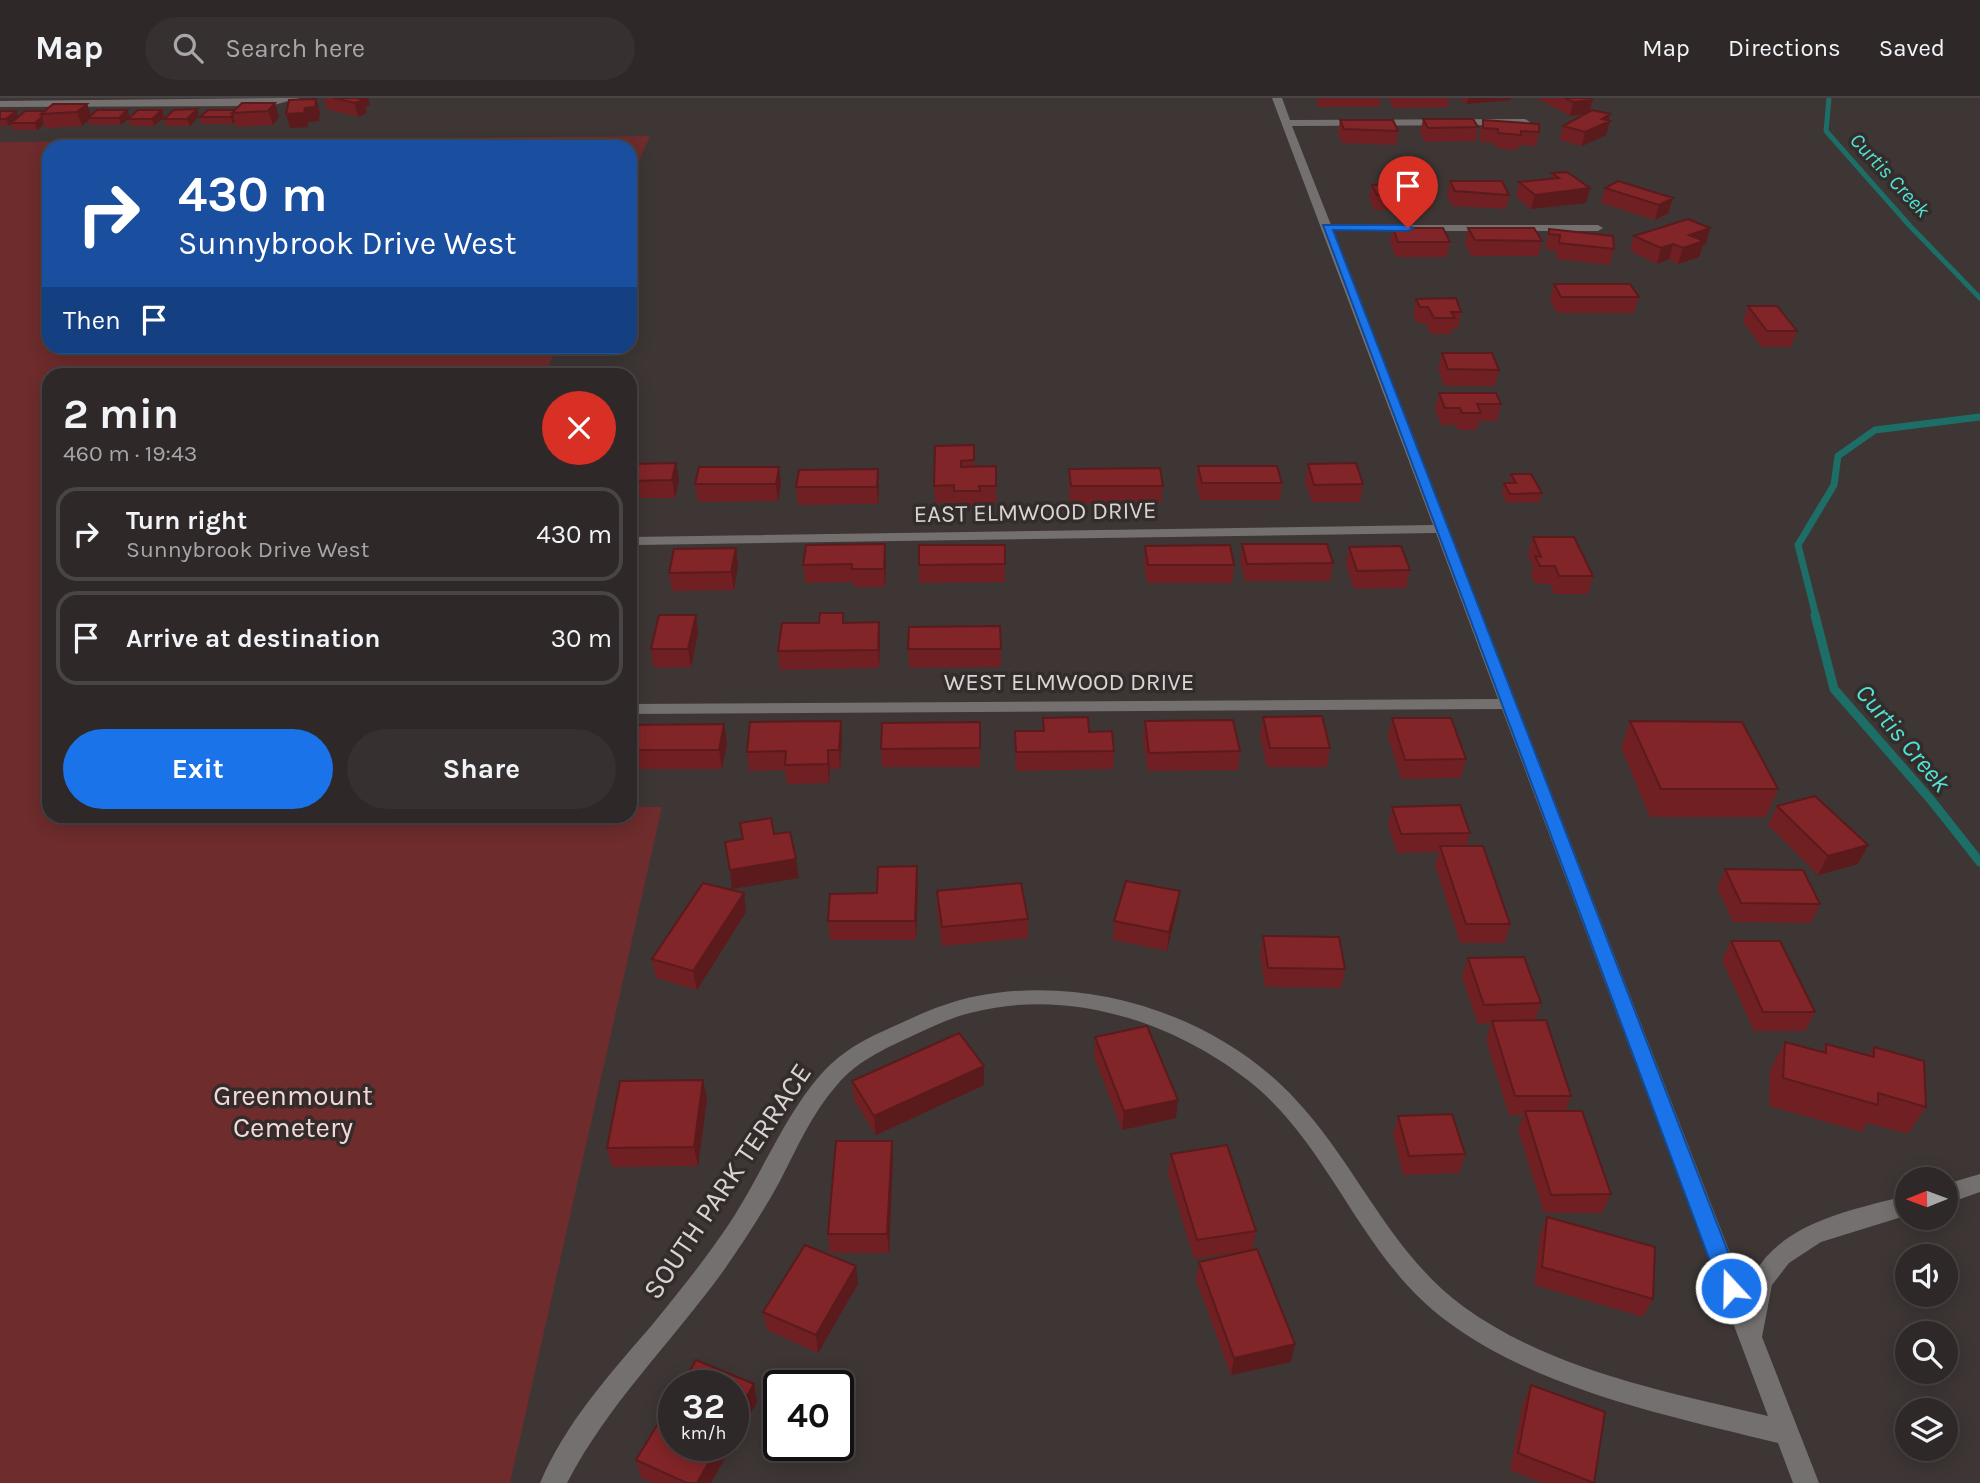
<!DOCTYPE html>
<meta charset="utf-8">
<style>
body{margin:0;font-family:Karla,sans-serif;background:#363030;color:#f1f3f6;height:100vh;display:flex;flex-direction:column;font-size:26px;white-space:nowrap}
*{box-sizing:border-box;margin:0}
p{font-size:23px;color:#a7a6a8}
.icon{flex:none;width:38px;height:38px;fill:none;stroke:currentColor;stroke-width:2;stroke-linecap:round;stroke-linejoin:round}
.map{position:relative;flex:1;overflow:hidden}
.side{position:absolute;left:42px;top:270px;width:595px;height:455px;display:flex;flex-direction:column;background:#2e2828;border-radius:21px;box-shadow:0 4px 18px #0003,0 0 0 2px #494445}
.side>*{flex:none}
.banner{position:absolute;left:42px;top:42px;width:595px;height:214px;border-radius:21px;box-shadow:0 4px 18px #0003,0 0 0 2px #494445;background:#1a4fa0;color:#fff;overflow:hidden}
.needle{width:46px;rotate:269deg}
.buttons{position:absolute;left:1895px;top:1069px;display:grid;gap:14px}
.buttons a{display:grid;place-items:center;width:63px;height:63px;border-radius:50%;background:#2e2828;box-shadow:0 4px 18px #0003,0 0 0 2px #494445;font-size:35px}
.speed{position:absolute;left:658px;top:1272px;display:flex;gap:14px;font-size:35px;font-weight:700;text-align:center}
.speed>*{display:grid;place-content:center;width:91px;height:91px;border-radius:50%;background:#2e2828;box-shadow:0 4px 18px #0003,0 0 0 2px #494445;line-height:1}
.speed small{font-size:18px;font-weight:400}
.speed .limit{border:4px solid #111;border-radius:10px;background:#fff;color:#111}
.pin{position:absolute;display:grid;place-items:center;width:60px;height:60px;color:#fff;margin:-72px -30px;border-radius:50% 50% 50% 0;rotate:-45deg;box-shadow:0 0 7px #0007}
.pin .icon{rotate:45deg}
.me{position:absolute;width:77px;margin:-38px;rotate:339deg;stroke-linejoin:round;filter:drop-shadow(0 0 5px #0008)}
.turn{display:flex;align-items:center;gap:24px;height:147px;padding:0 21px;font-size:32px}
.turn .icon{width:91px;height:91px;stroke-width:2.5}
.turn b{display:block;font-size:49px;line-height:60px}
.then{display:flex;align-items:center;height:66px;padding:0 21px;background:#0003;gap:14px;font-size:26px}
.round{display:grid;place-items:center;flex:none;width:74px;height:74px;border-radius:37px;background:#363030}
.summary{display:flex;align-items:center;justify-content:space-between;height:119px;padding:0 21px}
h1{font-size:42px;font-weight:700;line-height:52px}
.button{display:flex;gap:14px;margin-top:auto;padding:14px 21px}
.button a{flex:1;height:80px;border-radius:42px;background:#1a73e8;color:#fff;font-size:28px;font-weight:700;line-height:80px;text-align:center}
.button a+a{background:#363030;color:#f1f3f6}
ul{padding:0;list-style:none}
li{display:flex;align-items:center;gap:21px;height:94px;margin:0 14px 10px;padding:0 7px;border:4px solid #494445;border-radius:21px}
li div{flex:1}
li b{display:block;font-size:26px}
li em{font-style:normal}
header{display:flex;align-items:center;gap:42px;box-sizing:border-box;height:98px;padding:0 35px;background:#2e2828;border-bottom:2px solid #494445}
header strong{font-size:33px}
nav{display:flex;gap:38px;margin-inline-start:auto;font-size:24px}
.search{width:490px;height:63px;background:#363030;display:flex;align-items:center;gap:18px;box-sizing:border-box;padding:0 24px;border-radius:38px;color:#a7a6a8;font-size:26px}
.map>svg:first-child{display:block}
</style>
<header>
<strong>Map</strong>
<div class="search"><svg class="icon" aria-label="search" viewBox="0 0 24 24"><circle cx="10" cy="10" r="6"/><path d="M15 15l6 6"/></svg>Search here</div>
<nav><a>Map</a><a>Directions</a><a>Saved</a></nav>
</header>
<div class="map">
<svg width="1980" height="1385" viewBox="0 0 1980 1385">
<rect width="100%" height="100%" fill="#3d3635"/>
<path fill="#6e2c2c" d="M650,38l-20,46v-35h-581v199l508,1 -12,27h-496v442h581v-9h32l-152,676h-510v-1341z"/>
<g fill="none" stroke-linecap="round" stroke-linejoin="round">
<path stroke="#1c6e66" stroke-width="5" d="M1829,0l-3,33 84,95 70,72"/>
<path stroke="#1c6e66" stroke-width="7" d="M1816,518l-18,-71 36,-60 4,-29 37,-26 105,-13"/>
<path stroke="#1c6e66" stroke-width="9" d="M1815,517l19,74 97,111 49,62"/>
<path fill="#747070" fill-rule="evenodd" d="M281,0h19l-30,8 -270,1v-6z
M1272,0h10l8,22 235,-1 5,3 -5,3 -233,1 39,99h267l5,3 -5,3h-265l413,1063c21,-70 100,-82 162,-99v20l-87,27 -32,21 -17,22 -10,52 57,146h-26l-15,-40c-109,-27 -238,-53 -330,-121 -87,-63 -116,-175 -199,-241 -77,-60 -182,-94 -279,-68 -21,5 -40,15 -60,24 -26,12 -54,25 -73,48 -25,28 -40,63 -57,96 -17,31 -36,60 -56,89 -52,72 -116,134 -157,213h-27c26,-61 70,-109 112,-158 28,-34 55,-68 79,-104 31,-47 60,-120 100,-157 20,-19 45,-30 70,-41 24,-11 49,-22 76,-27 112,-22 241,19 319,104 61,65 94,153 168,207 87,63 202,85 304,109l-266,-707 -872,5v-10l868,-5 -62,-166 -799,12 -7,4 2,-12 801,-12z
M1980,1076v18l-34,12v-20z"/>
</g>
<path fill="#702022" d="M324,0h44l2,7 -5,2 2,6 -9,4 -31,-8z
M1316,0h65l-2,9h-60z
M1388,0h61l-1,9 -54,1z
M1460,0h51v2l-44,4z
M1539,0h51l2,2 -2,11 20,3 -2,6 2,1 -4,14 -24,11 -22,-6 3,-14 21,-12 -14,2 -31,-17z
M275,5l4,14 -6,8 -36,2 -2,-5 -2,2h-31l-2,-7z
M87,6l4,11 36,-5 3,7 -9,8h-31l-1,-5 -7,6 -36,2 -2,-4 -7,6h-24l-2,-6 -2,2h-9v-15h16l2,6z
M162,12l2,7 -10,9h-23l-3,-7z
M199,18l-9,10h-24l-2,-7z
M1423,21l55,8 -2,14 -51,1 -5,-9z
M1340,22l58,11 -2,14 -54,-2 -4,-9z
M1483,22l56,12 -3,14 -17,-1 -1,5 -23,-2v-5l-15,-1v-8z
M1567,74l19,31 -55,6 -15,-12 3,-15 32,-3 1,-6z
M1450,83l59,14 -3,14 -54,-3 -5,-10z
M1372,87l62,9 -2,15 -57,1 -6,-10z
M1605,90l68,10 -5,15 -13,7 -54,-17z
M1393,130l57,14 -3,15h-51l-6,-14z
M1468,130l74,13 -4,15h-67l-6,-13z
M1710,130l-4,16 -3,1 -4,12 -21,7 -9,-5 -12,5 -27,-13 4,-15z
M1549,131l65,20 -4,16 -54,-6v-8l-11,-2z
M1554,186l85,13 -5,16h-77l-7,-13z
M1416,201l45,13 -3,16h-5l-2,6h-20l-6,-11h-8l-4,-8z
M1748,208l49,25 -6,16h-29l-19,-25z
M1442,255l57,17 -4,16h-51l-6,-17z
M1439,295l62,11 -4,17h-18l-2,9h-19l-2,-5h-15l-6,-15z
M974,347v22l22,19v17h-16v5h-26v-5h-19l-1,-17z
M676,365l3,18 -4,17h-45v-34z
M1308,366l55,20 -3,18h-48l-7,-21z
M1198,368l84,17 -2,17h-80l-4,-17z
M779,369l2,17 -3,17 -80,1 -3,-18z
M1069,371l94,17 -2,17 -91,1 -1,-18z
M1511,376l31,19 -3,9 -32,1 -5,-11 2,-9h5z
M796,389h83l-1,17 -80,1z
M1533,439l60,39 -5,18h-34l-4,-10h-15l-4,-10 2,-8 -5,-12z
M885,446l1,18 -1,25h-31l-1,-5 -48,1 -2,-18z
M1242,446l91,19 -3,18h-85l-5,-19z
M1005,447v37l-86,1v-18z
M1145,448l89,19 -2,18h-85l-3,-19z
M1349,449l61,23 -4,18 -52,1 -8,-24z
M736,450l2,18 -4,24 -62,1 -3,-18z
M843,515l1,9 36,18 -1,28 -99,2 -2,-19 41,-28z
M696,517l2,18 -7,34 -37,1 -3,-19z
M908,551h93v18l-92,1z
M1263,619l67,31 -3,19h-60l-7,-31z
M1043,620l46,14 25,19 -1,18 -97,2 -1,-40h27z
M1392,620l74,41 -5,19 -60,1 -13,-42z
M841,623l1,18 -2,30h-10l-1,14 -42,1 -2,-14 -36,1 -2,-19z
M1145,623l95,30 -2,19 -90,1 -5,-31z
M1630,623l148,68 -12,28h-116l-29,-69z
M980,624v45h-98l-1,-18z
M630,627l97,18 -5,26h-92z
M1777,708l91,39 -10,19 -40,11 -50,-50z
M1392,709l78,26 -4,13 44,78 -5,19h-45l-25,-78 4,-13 -42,1 -9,-27z
M1725,771l95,35 -9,19 -78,-1 -16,-34z
M918,787l-2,55h-86l-2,-19z
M937,793l91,28v19l-86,8 -5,-36z
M744,795l2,19 -49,78 -41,-12 -4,-19z
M1177,812l-10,41 -54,-11 1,-19z
M1263,838l82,33 -4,19 -76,-1 -5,-32z
M1731,843l84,71 -10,19h-51l-32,-71z
M1468,860l73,45 -6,18 36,75 -5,15 45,83 -9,19h-58l-26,-83 6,-15h-15l-23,-75 5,-17 -13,1 -16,-47z
M1095,939l81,81 -54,12 -28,-74z
M1785,944l37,10 4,-8 43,11 5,-8 52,60 -18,27 -41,-11 -5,9 -93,-26 1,-36z
M984,968v19l-108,50 -22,-35 -2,-19z
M707,1001l-9,67 -86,1 -5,-19z
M1398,1018l67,38 -6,19 -56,2 -10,-41z
M1171,1056l85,77 -4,19 -58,9 -26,-86z
M893,1062l-4,93h-59l-2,-19z
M1547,1119l106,82 -10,18 -109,-32 6,-50z
M1199,1164l92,100 -60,13 -35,-95z
M858,1186l-40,69 -51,-23 -4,-18z
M1531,1287l74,27 -12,71h-51l-32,-13 13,-67z
M636,1362l75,23h-57l-13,-5z"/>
<path fill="#5b1a1c" d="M353,0h15l2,7 -5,2 2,6 -9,4z
M1468,0h43v2l-44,4z
M316,1l4,13 -1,9 -11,1v5l-18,1 -4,-14 19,-6z
M1592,2l-3,13 -19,3 3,-14z
M275,5l4,14 -6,8 -5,-14z
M87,6l5,14h-4l1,2 -7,6 -5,-14z
M197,11l2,7 -9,10 -3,-7z
M127,12l3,7 -9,8 -2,-7z
M162,12l2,7 -10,9 -2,-7z
M16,13l3,7 -10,8 -3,-7z
M1610,16l-2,8 2,-1 -4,14 -24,11 3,-14 17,-13z
M233,17l2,7 -2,2 -2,-7z
M42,19l2,7 -7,6 -2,-7z
M1590,90l-4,15 -55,6 4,-14z
M1673,100l-5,15 -13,7 4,-15z
M1710,130l-4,16 -3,1 -4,12 -21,7 5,-16 6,-13z
M1673,146l-4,15 -12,5 4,-16z
M676,365l3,18 -4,17 -3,-18z
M779,369l2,17 -3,17 -2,-17z
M878,371l1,18 -1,17 -1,-17z
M885,446l1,18 -1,25 -1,-18z
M736,450l2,18 -4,24 -3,-18z
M696,517l2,18 -7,34 -3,-18z
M879,524l1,18 -1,28 -1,-18z
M841,623l1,18 -2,30 -1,-19z
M724,626l3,19 -5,26 -3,-19z
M828,652l2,19 -1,14 -1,-19z
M1868,747l-10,19 -40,11 10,-19z
M796,761l3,19 -67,11 -2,-19z
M917,768l1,19 -2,55 -1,-19z
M1180,793l-3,19 -10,41 2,-19z
M744,795l2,19 -49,78 -4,-19z
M984,968v19l-108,50 -2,-19z
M703,982l4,19 -9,67 -4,-19z
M1178,1002l-2,18 -54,12 2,-19z
M892,1043l1,19 -4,93 -2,-19z
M856,1168l2,18 -40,69 -2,-18z
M1295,1246l-4,18 -60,13 3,-17z
M754,1286l3,18 -24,42v-25z
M718,1348h14l-21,37h-14z"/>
<path fill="#822528" stroke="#5b1a1c" stroke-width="2" d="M334,0h23l7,2 -9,3z
M1565,0h25l2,2 -19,2z
M316,1l-1,8 -10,1 -1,5 -18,1 3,-14z
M242,5h33l-7,8 -36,2z
M53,6h34l-10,8 -36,2z
M197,11l-10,10h-23l10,-9z
M97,12h30l-8,8h-31z
M138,12h24l-10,9h-24z
M208,12h27l-3,3 1,2 -2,2h-31z
M1592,12l18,4 -8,5 8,2 -25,11 -22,-6z
M0,13h16l-10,8h-6z
M25,13h20l-4,3 1,3 -7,6h-24z
M1423,21h50l5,8 -50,1z
M1340,22h53l5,11 -54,-2z
M1483,22l56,4v8l-18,-1v4l-23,-2v-4l-15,-1z
M1567,74l23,16 -55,7 -16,-13 40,-4 -7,-5z
M1450,83h52l7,14 -54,-4z
M1618,83l55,17 -14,7 -54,-17z
M1429,86l5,10 -57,1 -5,-10z
M1688,121l22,9 -21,7 15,6 -21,7 -10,-4 -12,4 -27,-12z
M1393,130h50l7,14h-52z
M1468,130h66l8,13 -67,-1z
M1549,131l64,7 1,13 -55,-6 1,-8 -11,-1z
M1554,186h76l9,13h-78z
M1456,200l5,14h-10l4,6h-21l-6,-11h-8l-4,-8z
M1748,208h29l20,25h-30z
M1442,255h50l7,17 -51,-1z
M1439,295h57l5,11h-24l4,9h-19l-2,-5h-15z
M974,347v15l-13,1v6l35,-1v20h-17l1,5h-26v-6l-20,1 1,-40z
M676,365l-4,17 -42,1v-17z
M1356,365l7,21 -49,1 -6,-21z
M1198,368h79l5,17h-80z
M699,369h80l-3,17h-81z
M1160,370l3,18h-92l-2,-17z
M878,371l-1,18h-81l3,-17z
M1511,376h20l11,19 -32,1 -6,-11h12z
M1533,439h41l19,39h-34l-4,-10h-15l-5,-10 6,1z
M885,446l-1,25h-32v-5l-49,1 3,-20z
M1242,446h85l6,19 -86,1z
M919,447h86v19l-86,1z
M1230,447l4,20h-86l-3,-19z
M1401,448l9,24 -53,1 -8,-24z
M736,450l-5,24 -62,1 5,-24z
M820,515h23v10l36,-1 -1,28 -100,1 4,-28h37z
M659,517h37l-8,34h-37z
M1000,528l1,23h-93l1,-22z
M1322,618l8,32h-60l-7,-31z
M1088,619l1,15 23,-1 2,20 -98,1 -1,-21h29l-1,-13z
M1392,620h59l15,41 -61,1z
M1233,622l7,31 -91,2 -4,-32z
M841,623l-2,29h-11v14l-43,1 1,-14 -39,1 3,-30z
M1630,623l112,1 36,67h-117z
M980,624v26l-99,1 1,-26z
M724,626l-5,26h-89v-25z
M1815,698l53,49 -40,11 -51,-50z
M1460,707l10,28 -69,1 -9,-27z
M771,720l3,16 16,-2 6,27 -66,11 -5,-28 18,-3 -3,-16z
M1440,748h43l27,78h-44z
M917,768l-2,55h-87l2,-27 47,-1 1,-26z
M1725,771l78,1 17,34 -79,-1z
M1126,783l54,10 -11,41 -55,-11z
M703,785l41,10 -51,78 -41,-12z
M1021,785l7,36 -86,8 -5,-36z
M1263,838l76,1 6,32 -77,-1z
M1731,843h49l35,71h-52z
M1524,859l17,46 -57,2 -16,-47z
M1546,922l25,76h-56l-23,-75z
M1147,928l31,74 -54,11 -29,-74z
M959,935l25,33 -110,50 -22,-35z
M1785,944l41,11v-9l48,13v-10l50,14 2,46 -48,-14v12l-95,-27z
M703,982l-9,67 -87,1 13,-67z
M1525,1013h57l29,83 -60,1z
M1452,1016l13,40 -56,2 -11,-40z
M836,1043h56l-5,93h-59z
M1227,1047l29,86 -59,9 -26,-86z
M1547,1119l108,30 -2,52 -111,-32z
M805,1147l51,21 -40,69 -53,-23z
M1257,1151l38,95 -61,14 -35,-96z
M696,1262l58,24 -21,35v-33h-52z
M1531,1287l74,27 -11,71 -76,-30z
M674,1299v49h44l-21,37h-10l-51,-23z"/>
<path fill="#1a73e8" stroke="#114b97" stroke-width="2" d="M1323,127h85l5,3 -5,3 -75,-1 409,1058 -4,7 -7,2 -8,-2 -3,-7z"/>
<g text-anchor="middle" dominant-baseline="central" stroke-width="7" stroke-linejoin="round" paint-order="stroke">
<g font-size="21" font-style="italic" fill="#4fe4d6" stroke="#332c2b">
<text transform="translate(1890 77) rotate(47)">Curtis Creek</text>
</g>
<g font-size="24" fill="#d9d4d4" stroke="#332c2b">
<text transform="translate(1035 414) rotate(-1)">EAST ELMWOOD DRIVE</text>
<text x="1069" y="584">WEST ELMWOOD DRIVE</text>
</g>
<g font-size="26" font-style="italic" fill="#4fe4d6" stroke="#332c2b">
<text transform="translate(1903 640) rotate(50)">Curtis Creek</text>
</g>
<g font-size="28" fill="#f4d8d6" stroke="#332c2b">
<text x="293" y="997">Greenmount<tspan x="293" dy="32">Cemetery</tspan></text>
</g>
<g font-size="28" fill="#d9d4d4" stroke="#332c2b">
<text transform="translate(727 1083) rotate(-56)">SOUTH PARK TERRACE</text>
</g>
</g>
</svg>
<div class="buttons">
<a><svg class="needle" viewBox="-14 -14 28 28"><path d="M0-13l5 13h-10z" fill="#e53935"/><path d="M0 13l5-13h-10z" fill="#a7a6a8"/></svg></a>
<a><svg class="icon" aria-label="sound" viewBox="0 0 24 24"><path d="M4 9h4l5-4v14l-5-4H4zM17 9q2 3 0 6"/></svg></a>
<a><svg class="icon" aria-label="search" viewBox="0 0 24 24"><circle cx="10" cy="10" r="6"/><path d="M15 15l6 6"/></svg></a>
<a><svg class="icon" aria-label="layers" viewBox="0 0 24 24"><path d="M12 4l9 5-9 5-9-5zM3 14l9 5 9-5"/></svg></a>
</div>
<div class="speed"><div>32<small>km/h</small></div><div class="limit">40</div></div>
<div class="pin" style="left:1408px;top:130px;background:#d93025"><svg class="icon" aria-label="arrive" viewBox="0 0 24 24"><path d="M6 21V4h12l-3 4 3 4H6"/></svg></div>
<svg class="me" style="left:1731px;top:1190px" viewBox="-20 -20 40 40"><circle r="17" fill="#1a73e8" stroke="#fff" stroke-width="3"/><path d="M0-11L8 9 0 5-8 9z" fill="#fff"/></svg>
<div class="banner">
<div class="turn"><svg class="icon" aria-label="right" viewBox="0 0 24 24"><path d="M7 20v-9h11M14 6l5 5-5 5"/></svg><div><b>430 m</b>Sunnybrook Drive West</div></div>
<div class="then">Then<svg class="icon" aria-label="arrive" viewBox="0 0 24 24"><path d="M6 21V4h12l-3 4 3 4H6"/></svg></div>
</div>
<section class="side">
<div class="summary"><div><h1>2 min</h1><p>460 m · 19:43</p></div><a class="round" style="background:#d93025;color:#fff"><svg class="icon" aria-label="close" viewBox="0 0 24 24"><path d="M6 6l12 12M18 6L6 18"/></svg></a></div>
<ul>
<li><svg class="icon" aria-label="right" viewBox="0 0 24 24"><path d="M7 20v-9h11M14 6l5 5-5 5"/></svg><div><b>Turn right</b><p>Sunnybrook Drive West</p></div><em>430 m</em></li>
<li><svg class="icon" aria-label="arrive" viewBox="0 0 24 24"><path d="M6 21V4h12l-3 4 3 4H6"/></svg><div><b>Arrive at destination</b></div><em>30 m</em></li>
</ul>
<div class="button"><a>Exit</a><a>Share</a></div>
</section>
</div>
